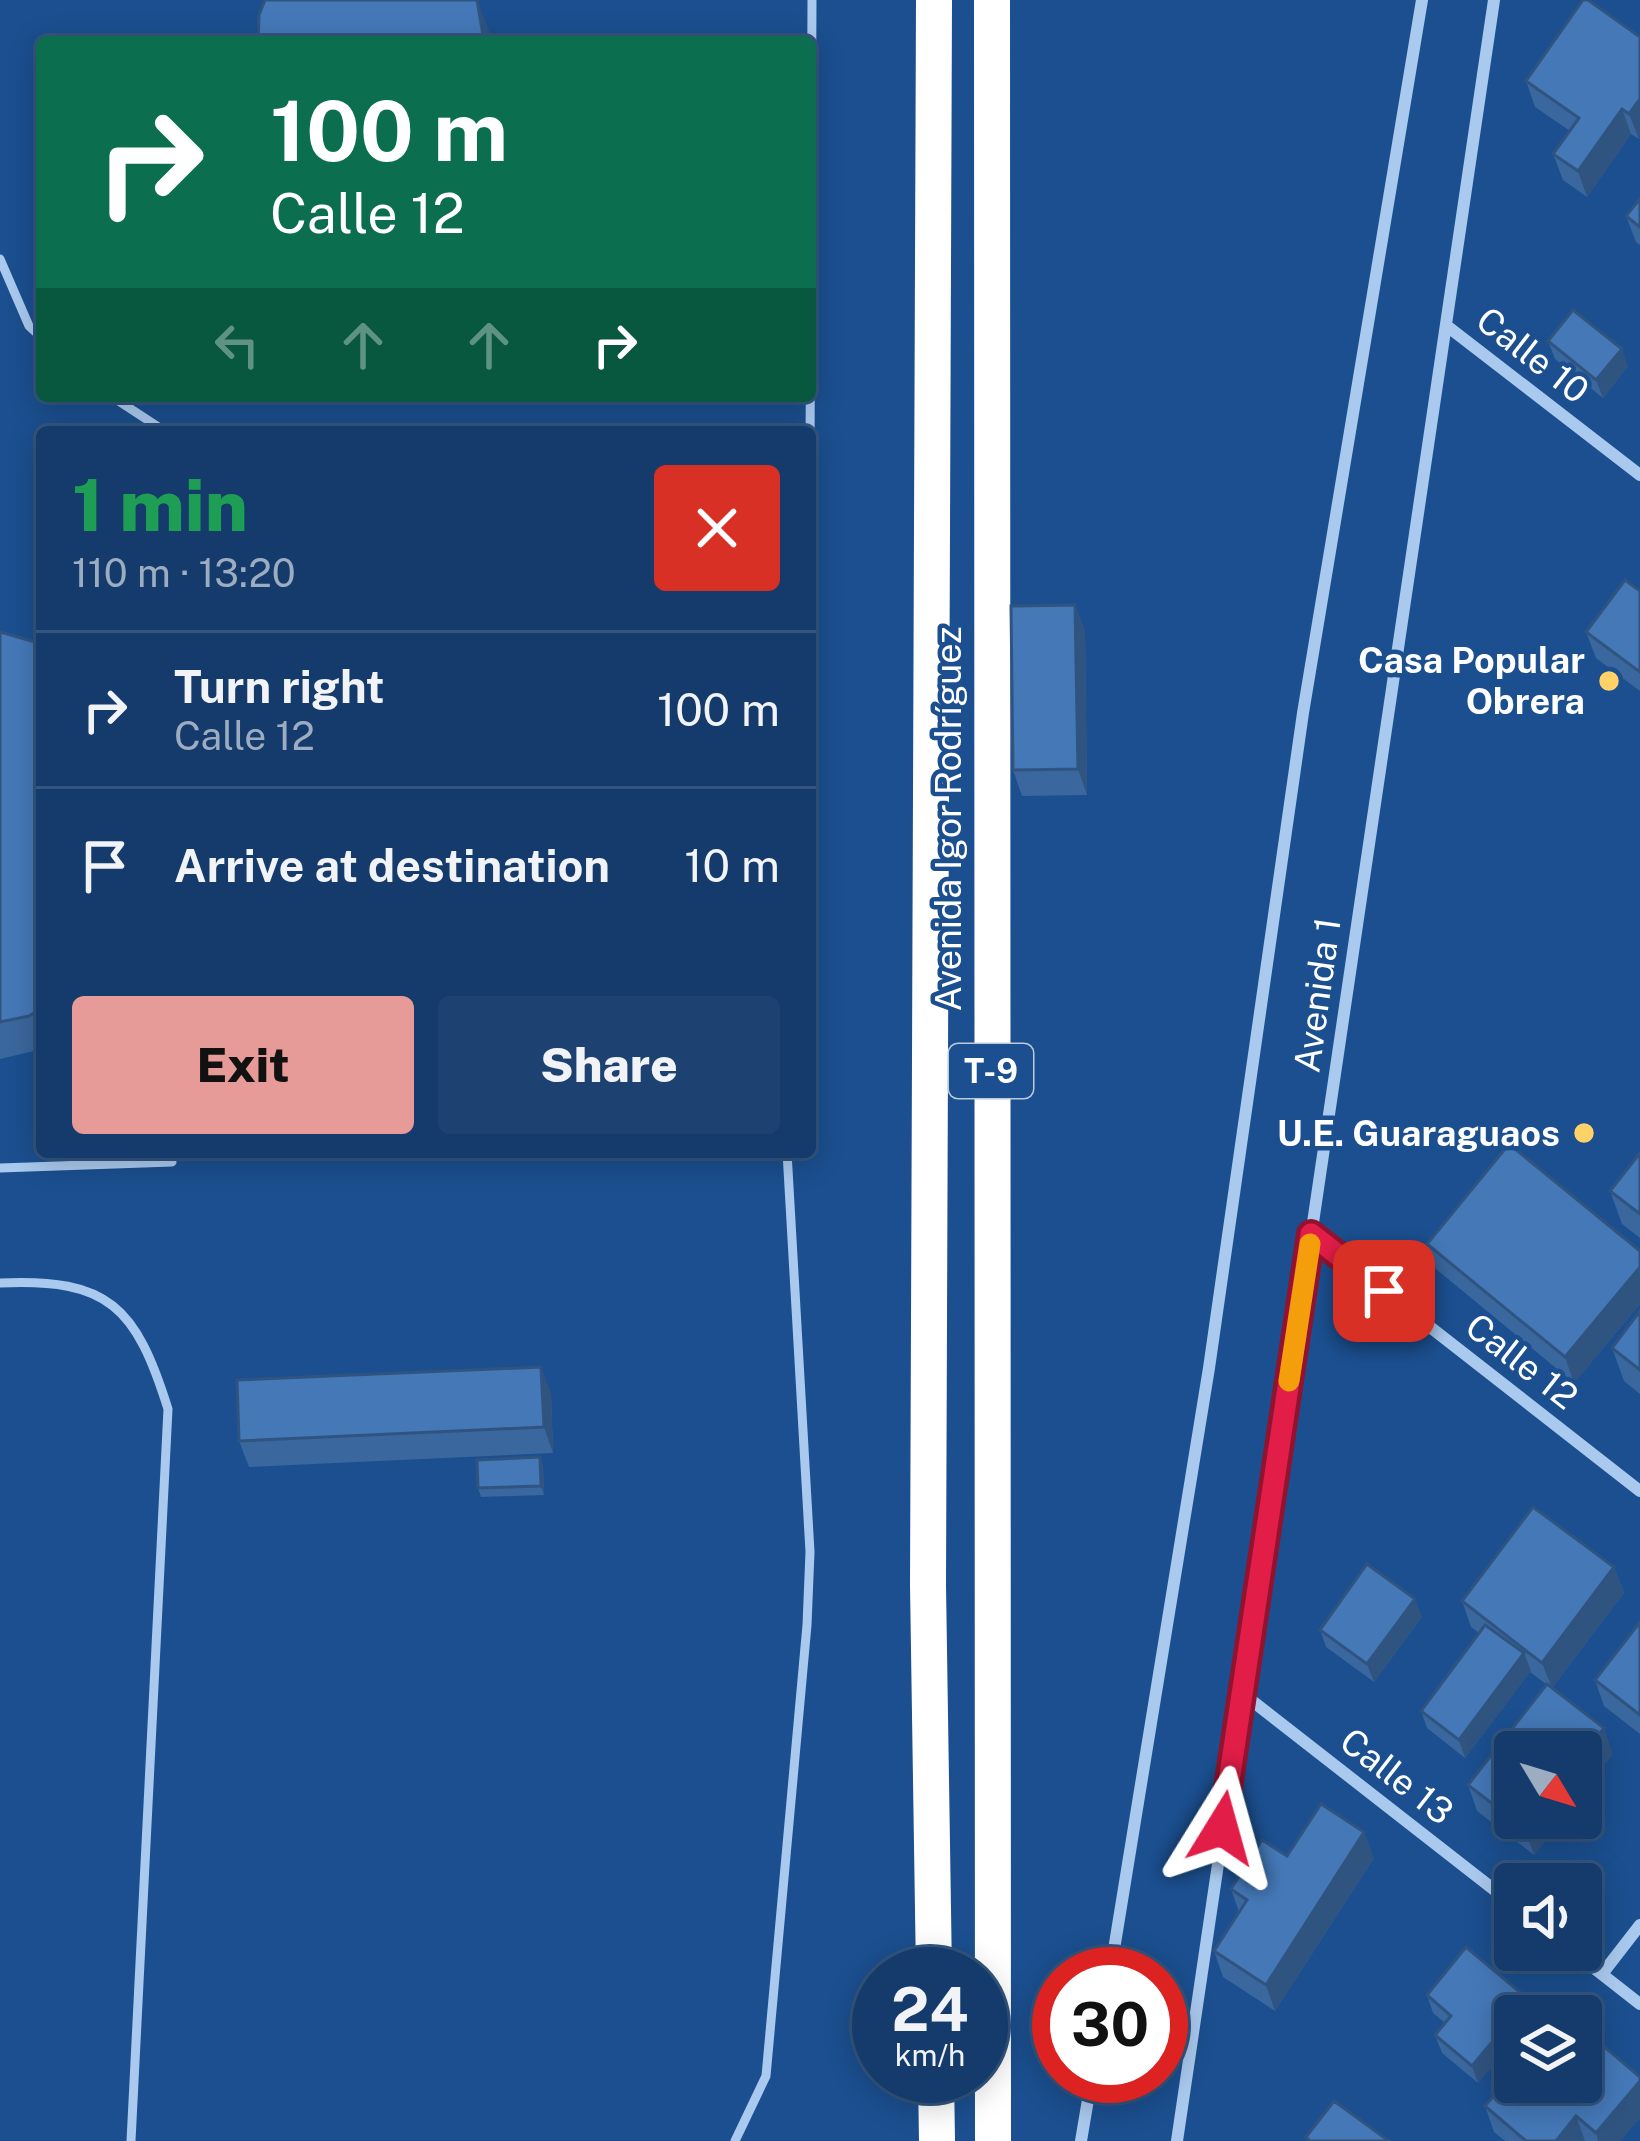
<!DOCTYPE html>
<meta charset="utf-8">
<style>
body{margin:0;font-family:"Public Sans",sans-serif;background:#1d4271;color:#f1f3f6;height:100vh;display:flex;flex-direction:column;font-size:45px;white-space:nowrap}
*{box-sizing:border-box;margin:0}
p{font-size:39px;color:#9dadc1}
.icon{flex:none;width:66px;height:66px;fill:none;stroke:currentColor;stroke-width:2;stroke-linecap:round;stroke-linejoin:round}
.map{position:relative;flex:1;overflow:hidden}
.panel{position:absolute;left:36px;top:426px;width:780px;height:732px;display:flex;flex-direction:column;background:#143b6b;border-radius:12px;box-shadow:0 6px 30px #0003,0 0 0 3px #33557e}
.panel>*{flex:none}
.top-card{position:absolute;left:36px;top:36px;width:780px;height:366px;border-radius:12px;box-shadow:0 6px 30px #0003,0 0 0 3px #33557e;background:#0b6e4f;color:#fff;overflow:hidden}
.needle{width:78px;rotate:128deg}
.fabs{position:absolute;left:1494px;top:1731px;display:grid;gap:24px}
.fabs a{display:grid;place-items:center;width:108px;height:108px;border-radius:12px;background:#143b6b;box-shadow:0 6px 30px #0003,0 0 0 3px #33557e;font-size:60px}
.speed{position:absolute;left:852px;top:1947px;display:flex;gap:24px;font-size:60px;font-weight:700;text-align:center}
.speed>*{display:grid;place-content:center;width:156px;height:156px;border-radius:50%;background:#143b6b;box-shadow:0 6px 30px #0003,0 0 0 3px #33557e;line-height:1}
.speed small{font-size:30px;font-weight:400}
.speed .limit{border:18px solid #d22;background:#fff;color:#111}
.pin{position:absolute;display:grid;place-items:center;width:102px;height:102px;color:#fff;margin:-51px;border-radius:24px;box-shadow:0 6px 18px #0006}
.me{position:absolute;width:132px;margin:-66px;rotate:8deg;stroke-linejoin:round;filter:drop-shadow(0 0 9px #0008)}
.turn{display:flex;align-items:center;gap:42px;height:252px;padding:0 36px;font-size:54px}
.turn .icon{width:156px;height:156px;stroke-width:2.5}
.turn b{display:block;font-size:84px;line-height:102px}
.lanes{display:flex;align-items:center;height:114px;padding:0 36px;background:#0003;justify-content:center;gap:60px;direction:ltr}
.lanes .off{opacity:.35}
.round{display:grid;place-items:center;flex:none;width:126px;height:126px;border-radius:12px;background:#1d4271}
.head{display:flex;align-items:center;justify-content:space-between;height:204px;padding:0 36px}
h1{font-size:72px;font-weight:800;line-height:90px;color:#1e9e55}
.primary-button{display:flex;gap:24px;margin-top:auto;padding:24px 36px}
.primary-button a{flex:1;height:138px;border-radius:12px;background:#e69b98;color:#111;font-size:48px;font-weight:800;line-height:138px;text-align:center}
.primary-button a+a{background:#1d4271;color:#f1f3f6}
ul{padding:0;list-style:none}
li{display:flex;align-items:center;gap:36px;height:156px;padding:0 36px;border-top:3px solid #33557e}
li div{flex:1}
li b{display:block;font-size:45px}
li em{font-style:normal}
.map>svg:first-child{display:block}
</style>
<div class="map">
<svg width="1640" height="2141" viewBox="0 0 1640 2141">
<rect width="100%" height="100%" fill="#1b4f8f"/>
<g fill="none" stroke-linecap="round" stroke-linejoin="round">
<path stroke="#a9c9ee" stroke-width="9" d="M0,259l29,67 13,12
M111,396l55,36
M810,452l2,-452
M0,1168l172,-6
M0,1283c109,-5 136,24 168,126l-37,732
M735,2141l31,-65 41,-451 3,-73 -23,-400"/>
<path stroke="#a9c9ee" stroke-width="12" d="M1447,326l193,149
M1311,1234l329,257
M1242,1693l273,213
M1571,1950l69,54
M1110,1974l99,-606 94,-655 119,-713
M1602,1974l38,-49
M1081,2141l11,-65
M1177,2141l317,-2141"/>
<path stroke="#fff" stroke-width="36" d="M934,0l-6,1585 6,389
M992,0l1,2141
M936,2076l1,65"/>
</g>
<path fill="#3a679d" d="M1640,37v101l-1,1 -8,-5 -44,63 -24,-17 -10,-26 17,-23 -35,-24 -9,-26z
M1640,199v46l-4,-3 -10,-26z
M1548,341l80,25 -25,32 -48,-39z
M1640,591v100l-44,-33 -10,-26z
M1075,605l10,26 2,164 -65,1 -9,-26z
M0,632l42,12v405l-42,10z
M1640,1153v85l-18,-14 -12,-33z
M1427,1244l213,7v53l-66,79 -138,-114z
M1640,1311v83l-16,-13 -12,-33z
M551,1393l2,60 -304,14 -10,-26z
M540,1457l3,9 1,29 -63,2 -3,-9z
M1614,1567l10,26 -72,95 61,66 -98,64h48l-29,37 -57,-44 -9,-26 78,-101 -16,-12 -65,86 -38,-30 -6,-17 58,-78 -8,-6 -9,-26z
M1422,1617l-48,65 -48,-35 -6,-17z
M1640,1622v112l-36,-28 -9,-26z
M1287,1856l87,2 -99,153 -52,-34 -9,-26 25,-39 -8,-23z
M1427,1995l88,21v23l-37,44 -36,-30 -7,-18 10,-12 -12,-10z
M1640,2077v41l-20,23h-115l-11,-9 -9,-26z"/>
<path fill="#305480" d="M477,0l13,33 1,9h-8z
M1640,99v39l-1,1 -10,-25z
M1622,109l9,25 -44,63 -9,-26z
M1622,349l6,17 -25,32 -7,-18z
M1075,605l10,26 2,164 -9,-26z
M1640,1267v37l-66,79 -9,-26z
M541,1367l10,26 2,60 -9,-26z
M540,1457l3,9 1,29 -3,-9z
M1614,1567l10,26 -72,95 -10,-25z
M1415,1599l7,18 -48,65 -7,-18z
M1524,1653l7,18 -66,87 -6,-18z
M1604,1728l9,26 -32,41v-38z
M1534,1818h29l-29,37 -9,-26z
M1364,1832l10,26 -99,153 -9,-26z
M1528,1999l6,17h-19v23l-37,44 -6,-17z
M1640,2081v37l-20,23h-22l-2,-8z
M1576,2116l9,25h-29z"/>
<path fill="#4478b7" stroke="#305480" stroke-width="3" d="M265,0h212l7,41 -226,1 1,-27z
M1583,0h5l52,37v62l-11,15 -7,-5 -44,62 -25,-17 26,-36 -53,-37z
M1640,199v28l-14,-11z
M1573,310l49,39 -26,31 -48,-39z
M1625,580l15,11v81l-54,-40z
M1075,605l3,164 -65,1 -2,-164z
M0,632l42,12v364l-13,8 -29,6z
M1509,1144l131,107v16l-75,90 -138,-113z
M1640,1153v61l-30,-23z
M1640,1311v59l-28,-22z
M541,1367l3,60 -305,14 -2,-61z
M540,1457l1,29 -63,2 -1,-28z
M1533,1507l81,60 -72,96 -80,-62z
M1367,1564l48,35 -48,65 -47,-34z
M1640,1622v93l-45,-35z
M1485,1625l39,28 -65,87 -38,-29z
M1547,1684l57,44 -23,29v-5h-66v66h19l-9,11 -57,-44z
M1321,1804l43,28 -98,153 -52,-34 33,-51 -16,-11 31,-49 25,16z
M1466,1947l62,52 -56,67 -37,-31 16,-19 -24,-21z
M1581,2027l59,50v4l-44,52 -20,-17 -20,25h-30l-41,-35 30,-35v11h66z
M1334,2101l55,40h-79l-4,-4z"/>
<g fill="none" stroke-linecap="round" stroke-linejoin="round">
<g stroke="#92132f" stroke-width="30">
<path id="route" d="M1222,1828l89,-594 73,57"/>
</g>
<use href="#route" stroke="#e11d48" stroke-width="21"/>
<path stroke="#f59e0b" stroke-width="21" d="M1289,1381l21,-137"/>
</g>
<g fill="#ffd166" stroke="#1b4f8f" stroke-width="4.5">
<circle cx="1609" cy="681" r="12"/>
<circle cx="1584" cy="1133" r="12"/>
</g>
<g text-anchor="middle" dominant-baseline="central" stroke-width="9" stroke-linejoin="round" paint-order="stroke">
<rect fill="#1b4f8f" stroke="#bbcadd" stroke-width="3" x="949" y="1044" width="84" height="54" rx="9"/>
<g font-size="33" font-weight="bold" fill="#fff">
<text x="991" y="1071">T-9</text>
</g>
<g font-size="36" fill="#fff" stroke="#1b4f8f">
<text transform="translate(1533 355) rotate(38)">Calle 10</text>
<text transform="translate(948 819) rotate(-90)">Avenida Igor Rodríguez</text>
<text transform="translate(1317 995) rotate(-82)">Avenida 1</text>
<text transform="translate(1522 1361) rotate(38)">Calle 12</text>
<text transform="translate(1397 1776) rotate(38)">Calle 13</text>
</g>
<g font-size="36" font-weight="bold" fill="#fff" stroke="#1b4f8f" text-anchor="end">
<text x="1585" y="660">Casa Popular<tspan x="1585" dy="41">Obrera</tspan></text>
<text x="1560" y="1133">U.E. Guaraguaos</text>
</g>
</g>
</svg>
<div class="fabs">
<a><svg class="needle" viewBox="-14 -14 28 28"><path d="M0-13l5 13h-10z" fill="#e53935"/><path d="M0 13l5-13h-10z" fill="#9dadc1"/></svg></a>
<a><svg class="icon" aria-label="sound" viewBox="0 0 24 24"><path d="M4 9h4l5-4v14l-5-4H4zM17 9q2 3 0 6"/></svg></a>
<a><svg class="icon" aria-label="layers" viewBox="0 0 24 24"><path d="M12 4l9 5-9 5-9-5zM3 14l9 5 9-5"/></svg></a>
</div>
<div class="speed"><div>24<small>km/h</small></div><div class="limit">30</div></div>
<div class="pin" style="left:1384px;top:1291px;background:#d93025"><svg class="icon" aria-label="arrive" viewBox="0 0 24 24"><path d="M6 21V4h12l-3 4 3 4H6"/></svg></div>
<svg class="me" style="left:1222px;top:1828px" viewBox="-20 -20 40 40"><path d="M0-17L14 15 0 8-14 15z" fill="#e11d48" stroke="#fff" stroke-width="4"/></svg>
<div class="top-card">
<div class="turn"><svg class="icon" aria-label="right" viewBox="0 0 24 24"><path d="M7 20v-9h11M14 6l5 5-5 5"/></svg><div><b>100 m</b>Calle 12</div></div>
<div class="lanes"><svg class="icon off" aria-label="left" viewBox="0 0 24 24"><path d="M17 20v-9H6M10 6l-5 5 5 5"/></svg><svg class="icon off" aria-label="ahead" viewBox="0 0 24 24"><path d="M12 20V5M6 11l6-6 6 6"/></svg><svg class="icon off" aria-label="ahead" viewBox="0 0 24 24"><path d="M12 20V5M6 11l6-6 6 6"/></svg><svg class="icon" aria-label="right" viewBox="0 0 24 24"><path d="M7 20v-9h11M14 6l5 5-5 5"/></svg></div>
</div>
<section class="panel">
<div class="head"><div><h1>1 min</h1><p>110 m · 13:20</p></div><a class="round" style="background:#d93025;color:#fff"><svg class="icon" aria-label="close" viewBox="0 0 24 24"><path d="M6 6l12 12M18 6L6 18"/></svg></a></div>
<ul>
<li><svg class="icon" aria-label="right" viewBox="0 0 24 24"><path d="M7 20v-9h11M14 6l5 5-5 5"/></svg><div><b>Turn right</b><p>Calle 12</p></div><em>100 m</em></li>
<li><svg class="icon" aria-label="arrive" viewBox="0 0 24 24"><path d="M6 21V4h12l-3 4 3 4H6"/></svg><div><b>Arrive at destination</b></div><em>10 m</em></li>
</ul>
<div class="primary-button"><a>Exit</a><a>Share</a></div>
</section>
</div>
